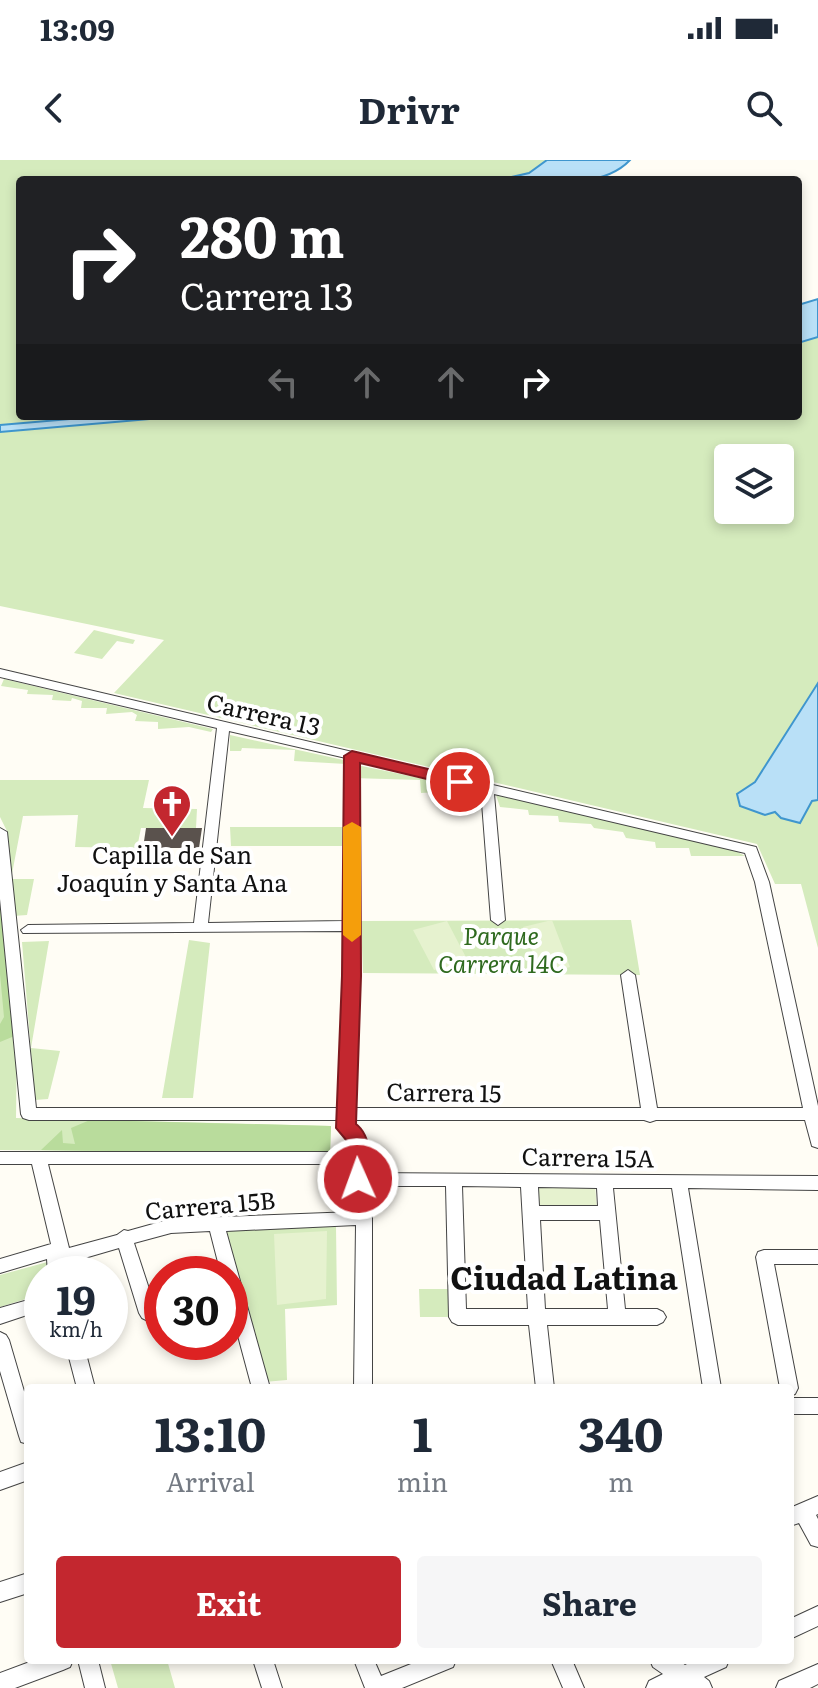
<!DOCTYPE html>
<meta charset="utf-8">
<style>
body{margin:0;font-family:Literata,serif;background:#f6f6f7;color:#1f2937;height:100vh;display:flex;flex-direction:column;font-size:30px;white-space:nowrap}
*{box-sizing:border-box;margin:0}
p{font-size:26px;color:#747a83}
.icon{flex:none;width:44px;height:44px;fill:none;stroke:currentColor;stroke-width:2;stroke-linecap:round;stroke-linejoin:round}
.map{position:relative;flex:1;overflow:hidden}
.side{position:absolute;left:24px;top:1224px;width:770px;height:280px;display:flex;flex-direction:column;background:#fff;border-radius:8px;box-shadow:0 4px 12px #0003}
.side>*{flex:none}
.banner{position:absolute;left:16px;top:16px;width:786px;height:244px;border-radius:8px;box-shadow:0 4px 12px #0003;background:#202124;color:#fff;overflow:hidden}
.buttons{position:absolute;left:714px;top:284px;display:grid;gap:16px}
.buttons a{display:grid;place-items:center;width:80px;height:80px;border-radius:8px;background:#fff;box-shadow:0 4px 12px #0003;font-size:40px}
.speed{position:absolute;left:24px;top:1096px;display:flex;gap:16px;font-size:40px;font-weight:700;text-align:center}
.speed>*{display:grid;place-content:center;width:104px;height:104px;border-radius:50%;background:#fff;box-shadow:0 4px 12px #0003;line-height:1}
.speed small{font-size:20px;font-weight:400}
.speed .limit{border:12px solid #d22;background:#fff;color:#111}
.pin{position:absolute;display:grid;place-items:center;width:68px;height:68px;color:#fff;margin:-34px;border:4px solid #fff;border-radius:50%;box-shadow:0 2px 8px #0007}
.me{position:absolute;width:88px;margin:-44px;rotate:358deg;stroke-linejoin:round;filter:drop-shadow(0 0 6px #0008)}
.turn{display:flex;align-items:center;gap:28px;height:168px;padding:0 32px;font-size:36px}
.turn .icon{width:104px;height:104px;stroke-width:2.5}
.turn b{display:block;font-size:56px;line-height:68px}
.lanes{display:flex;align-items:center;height:76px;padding:0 32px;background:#0003;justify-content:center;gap:40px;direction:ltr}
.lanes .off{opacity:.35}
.eta{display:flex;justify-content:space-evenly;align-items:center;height:136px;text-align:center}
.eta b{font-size:48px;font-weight:700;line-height:56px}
.cta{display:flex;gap:16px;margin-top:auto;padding:16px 32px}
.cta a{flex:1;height:92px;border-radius:8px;background:#c3272f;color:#fff;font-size:32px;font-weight:700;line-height:92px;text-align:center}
.cta a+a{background:#f6f6f7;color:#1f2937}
.status{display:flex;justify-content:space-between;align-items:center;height:56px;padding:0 40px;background:#fff;direction:ltr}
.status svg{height:22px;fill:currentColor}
header{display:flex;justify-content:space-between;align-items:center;height:104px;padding:0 32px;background:#fff;font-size:36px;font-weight:700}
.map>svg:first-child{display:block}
</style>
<div class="status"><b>13:09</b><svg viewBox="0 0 49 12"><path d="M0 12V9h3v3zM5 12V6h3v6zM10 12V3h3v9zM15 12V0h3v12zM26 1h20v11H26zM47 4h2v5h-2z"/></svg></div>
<header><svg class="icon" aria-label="back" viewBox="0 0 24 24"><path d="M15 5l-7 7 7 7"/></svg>Drivr<svg class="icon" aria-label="search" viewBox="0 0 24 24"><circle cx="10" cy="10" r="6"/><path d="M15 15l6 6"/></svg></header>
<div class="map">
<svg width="818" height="1528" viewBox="0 0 818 1528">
<rect width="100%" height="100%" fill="#fffdf5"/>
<path fill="#d5ebbd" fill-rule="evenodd" d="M0,0h547l-18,13 -30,7h-479v236h85l-105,9z
M818,177v611l-17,-64h-26l-18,-40 -643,-151 50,-53 -164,-34v-174l184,-16h614v-73zM728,298h52v52h-52z
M94,470l41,10 -2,4 -16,-3 -15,18 -28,-6z
M4,519l209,50 -2,3 -22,-5 -31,2v-7l-23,-1 2,-6 -5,-3 -26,2 1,-6h-26l1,-7 -10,-3 -1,3 -19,-1 1,-5 -26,-1 1,-4 -27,-4z
M230,575l118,26 -2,3 -52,-3 1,-11 -53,-2 -1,3h-11z
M352,604l126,26 -57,3 -1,-13 -68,-2z
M0,620h149l-6,28 54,1 -1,19h-55l-4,20 -62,-1 3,-32 -55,1 -12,63h23l-7,36 -14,1 -6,-85 -7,-14z
M496,635l236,54 13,7h-54l-2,-8h-33l-1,-6 -29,-4 -3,-6 -29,-4 -3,-4 -32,-2 -1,-6 -29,-1 -1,-5 -28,-3z
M230,667h114l-2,19h-111z
M0,734l17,141 -1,83 315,8 -1,28 -330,-4z
M631,760l9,55 -277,-2 -2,-52z
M189,780l21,3 -17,155h-31z
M49,781l-18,107 29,3 -12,48 -13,1 -13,-158z
M336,1066l1,79 -52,4 2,71 -23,2 -39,-154z
M51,1101l4,13h-13v20l-42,13v-32z
M419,1129h38l1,28h-38z
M110,1500h57l8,28h-57z"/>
<path fill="#b9dc9c" d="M0,734l17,141 -17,7v-18l4,-7 -4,-43z
M90,960l241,6 -1,28 -289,-4 21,-20 1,13 12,1 -4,-16z"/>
<path fill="#e6f2cf" d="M552,760l18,47 -29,7 -18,-47z
M447,761l22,42 -35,7 -21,-40z
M537,1023l58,2 2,23 -57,1z
M327,1071l-1,68 -49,6 -3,-71z"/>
<path fill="#b9e0f7" stroke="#3f96ce" stroke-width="2" d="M547,0h83c-30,32 -92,20 -131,20l30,-7z
M818,139v38l-20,6v-38z
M105,256h79l-184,16v-7z
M818,523v117l-6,1 -12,22 -19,-5 -6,-6 -10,3 -25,-9 -3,-12 18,-12z"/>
<path fill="#5a524d" d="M146,668h56l-3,20h-56z"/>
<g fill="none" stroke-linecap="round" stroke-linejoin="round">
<g stroke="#444" stroke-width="2">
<path id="minor" d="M0,509l756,178 13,35 49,224v42l-6,-2 -7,-26h-149l-6,2 -6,-2h-290v5c15,12 12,30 12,48l452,3v14l-130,-2 33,200h-18l-31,-200h-59l12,121h32l6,3 3,5 -3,5 -6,3h-110l7,63h-18l-7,-63h-71l-6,-3 -3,-5 -3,-131h-80v14l6,18v170h-18l2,-163 -130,6 44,157h-18l-22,-82v-32h-9l-11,-43 -39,2 -37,10 23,70 -3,5 -6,3 -6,-3 -3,-5 -20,-65 -55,16 2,10h-18l-1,-15 -47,14v-14l51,-15 -19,-80h-32v-12h350c0,-11 0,-14 -10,-20l-2,-12h-309l-6,-2 -2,-4 -21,-215v-71l7,4 29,276h303l6,-177 -322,2 -2,-3 7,-5 166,-2 23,-195 -217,-51zM229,571l117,27 -1,163 -137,2zM358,601l123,29 10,130 7,5 7,-5 -11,-126 251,59 10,29 48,226h-146l-22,-133 -7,-5 -7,5 20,133h-286l4,-132zM48,1004h302v36l4,12 -183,7 -43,12 -4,-1 -7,5 -48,13zM462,1026l59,1 7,122h-62zM538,1027l59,1 1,18h-59zM540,1060h60l8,89h-63z
M764,1090h54v14h-44l24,124 -3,6 -5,2v-8h-10l-24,-131 2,-5z
M42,1136v14l-42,14v-16z
M0,1172l6,3 3,5 19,65v39l-7,-2 -2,-6 -19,-65z
M65,1182h18l12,46h-18z
M790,1238h28v16h-28z
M28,1302v18l-28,10v-18z
M818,1336v18l-2,1 2,4v28l-7,-2 -12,-22 -9,3v-18z
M28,1413v20l-28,9v-20z
M818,1446v20l-28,13v-20z
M35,1500h38l-3,7 -7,3 -48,18h-15v-15z
M78,1500h20l7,28h-20z
M253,1500h20l9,28h-20z
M354,1500h20l7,16 40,-16h35l-3,7 -51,21h-37z
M551,1500h21l12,28h-21z
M650,1500h28l7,5 10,-5h34l-3,7 -22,10 5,4 3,7h-66l3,-7 14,-7 -10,-7z
M818,1504v20l-8,4h-34l3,-7z"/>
</g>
<use href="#minor" fill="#fff" fill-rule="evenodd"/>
</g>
<path fill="#c3272f" stroke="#7f191f" stroke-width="2" d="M352,591l114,27 3,4 -9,5 -100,-24 1,213 -5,148c15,11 18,45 10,61l-8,3 -7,-3 -3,-6 -1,-38 -11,-13 6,-152 2,-220z"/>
<path fill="#f59e0b" d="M352,662l9,5v108l-9,7 -9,-7v-108z"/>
<defs>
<g id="church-pin" transform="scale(2)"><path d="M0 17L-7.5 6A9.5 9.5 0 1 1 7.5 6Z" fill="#c3272f" stroke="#fff"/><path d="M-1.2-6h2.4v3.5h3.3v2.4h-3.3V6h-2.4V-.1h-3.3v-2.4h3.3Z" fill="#fff"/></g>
</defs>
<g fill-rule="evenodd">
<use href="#church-pin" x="172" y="644"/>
</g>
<g text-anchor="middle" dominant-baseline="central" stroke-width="8" stroke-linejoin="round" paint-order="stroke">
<g font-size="24" fill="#111" stroke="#fff">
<text transform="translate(264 553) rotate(13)">Carrera 13</text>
<text transform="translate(444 931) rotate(1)">Carrera 15</text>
<text transform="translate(588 996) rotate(1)">Carrera 15A</text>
<text transform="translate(210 1044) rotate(-5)">Carrera 15B</text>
</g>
<g font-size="24" fill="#111" stroke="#fff">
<text x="172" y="693">Capilla de San<tspan x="172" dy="28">Joaquín y Santa Ana</tspan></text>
</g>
<g font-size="24" font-style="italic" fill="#2f6a1f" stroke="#fff">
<text x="501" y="774">Parque<tspan x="501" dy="28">Carrera 14C</tspan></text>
</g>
<g font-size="32" font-weight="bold" fill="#111" stroke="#fff">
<text x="564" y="1116">Ciudad Latina</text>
</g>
</g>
</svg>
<div class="buttons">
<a><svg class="icon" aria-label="layers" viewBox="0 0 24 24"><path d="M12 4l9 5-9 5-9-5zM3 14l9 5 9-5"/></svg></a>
</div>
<div class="speed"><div>19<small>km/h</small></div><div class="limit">30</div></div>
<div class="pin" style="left:460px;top:622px;background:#d93025"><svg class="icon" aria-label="arrive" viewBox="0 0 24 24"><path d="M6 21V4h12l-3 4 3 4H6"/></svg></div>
<svg class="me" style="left:358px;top:1019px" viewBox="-20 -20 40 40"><circle r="17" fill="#c3272f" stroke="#fff" stroke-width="3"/><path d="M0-11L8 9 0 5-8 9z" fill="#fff"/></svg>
<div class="banner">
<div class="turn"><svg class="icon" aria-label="right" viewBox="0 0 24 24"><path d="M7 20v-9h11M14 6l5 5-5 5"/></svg><div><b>280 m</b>Carrera 13</div></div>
<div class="lanes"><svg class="icon off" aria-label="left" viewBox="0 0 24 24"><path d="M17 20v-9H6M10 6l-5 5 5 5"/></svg><svg class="icon off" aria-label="ahead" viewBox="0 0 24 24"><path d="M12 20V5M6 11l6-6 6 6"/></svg><svg class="icon off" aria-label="ahead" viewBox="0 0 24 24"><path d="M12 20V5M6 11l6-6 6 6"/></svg><svg class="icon" aria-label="right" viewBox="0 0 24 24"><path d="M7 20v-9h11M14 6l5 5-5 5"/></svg></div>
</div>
<section class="side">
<div class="eta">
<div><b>13:10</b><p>Arrival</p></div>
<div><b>1</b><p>min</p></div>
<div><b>340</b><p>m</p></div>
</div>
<div class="cta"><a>Exit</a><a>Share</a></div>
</section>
</div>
